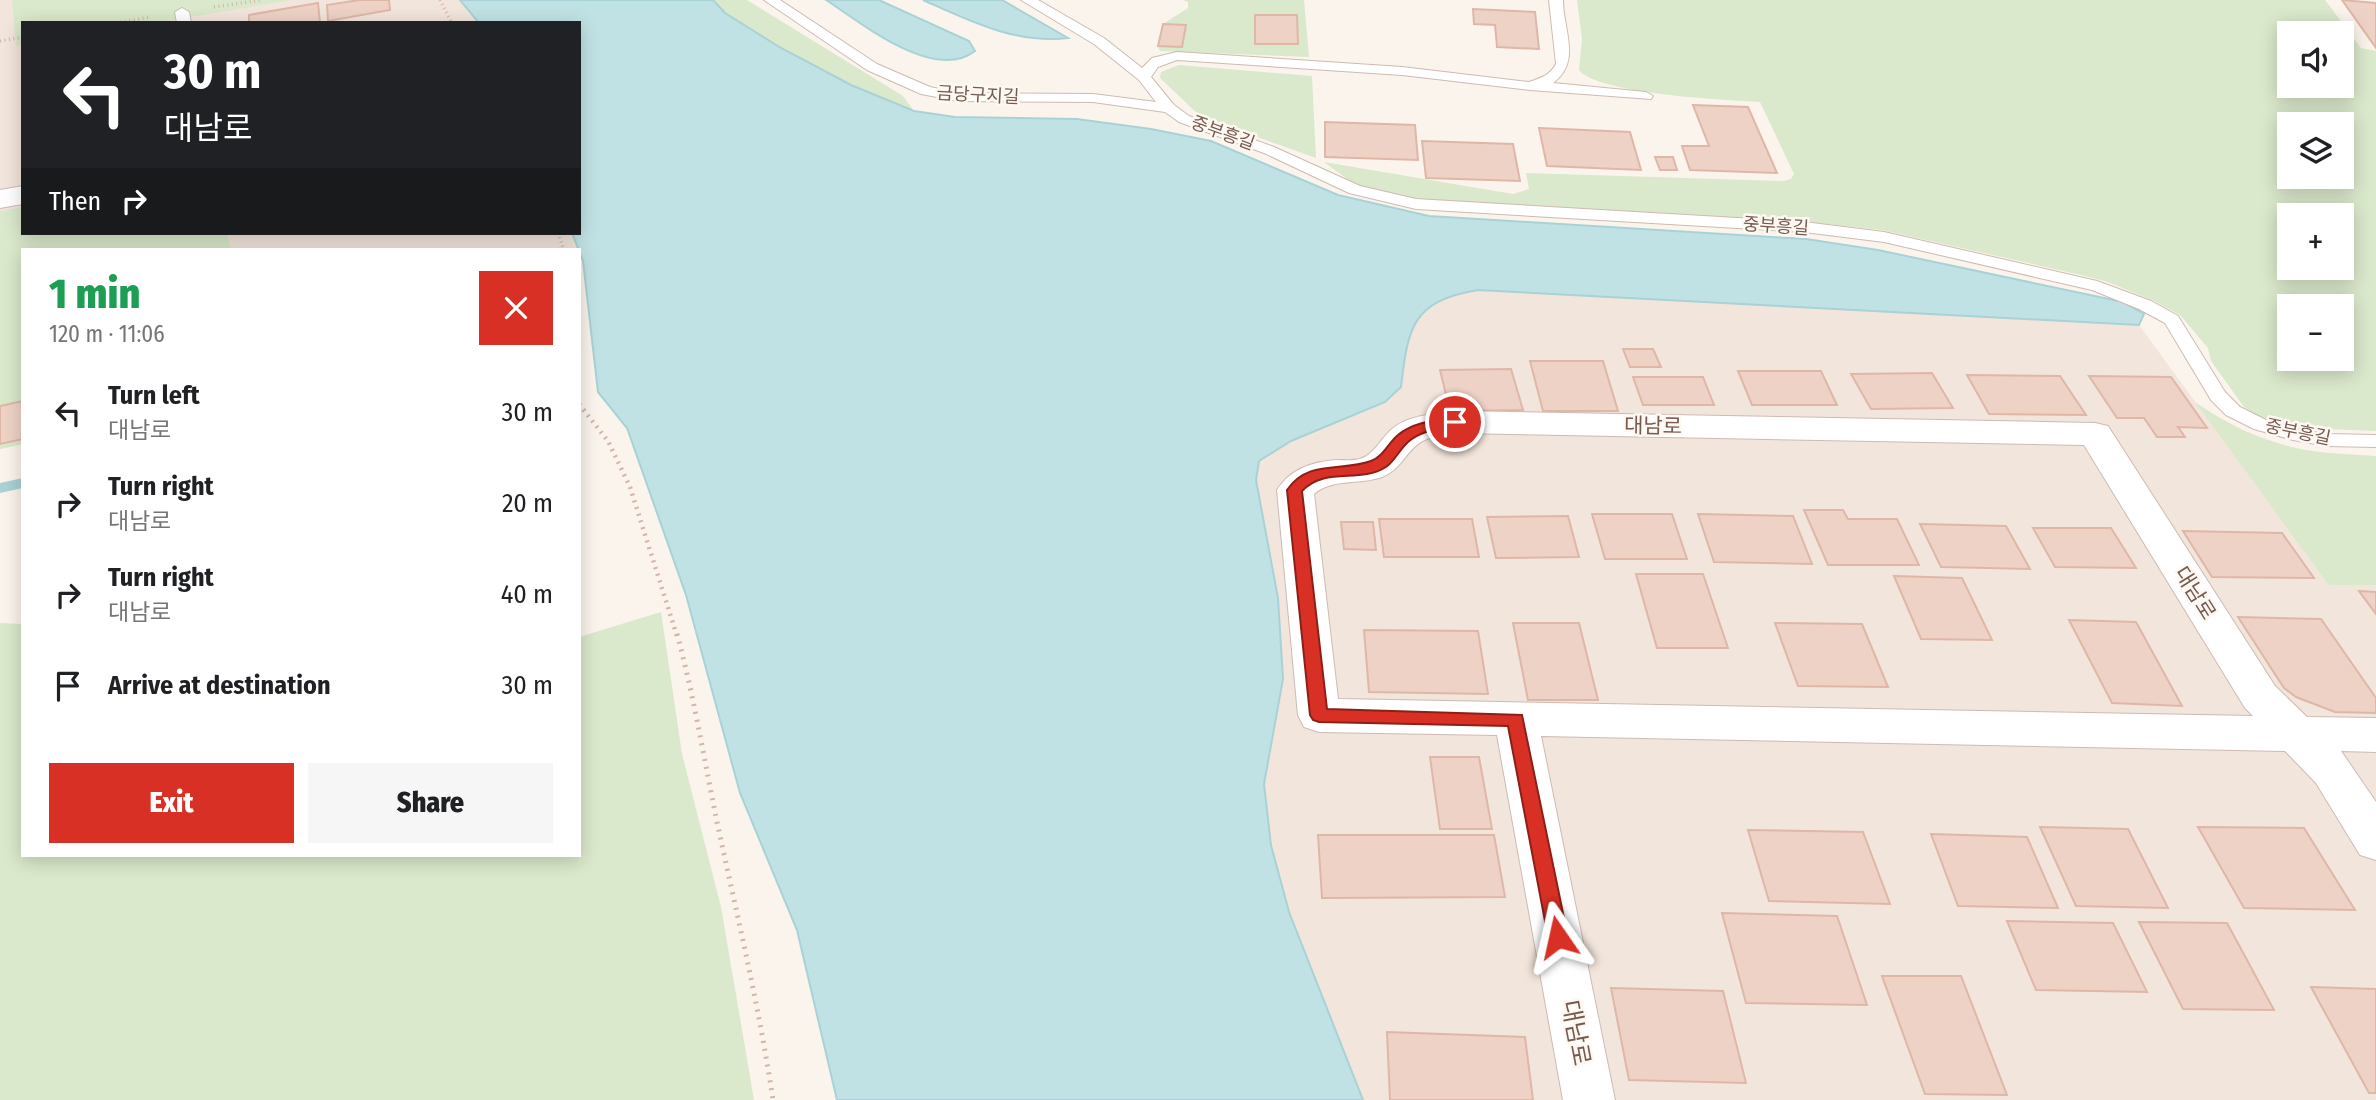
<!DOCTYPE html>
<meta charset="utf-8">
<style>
body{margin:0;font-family:"Fira Sans Condensed","Noto Sans KR",sans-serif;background:#f6f6f6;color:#202124;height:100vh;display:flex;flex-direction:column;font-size:26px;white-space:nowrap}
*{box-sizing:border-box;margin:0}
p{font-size:23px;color:#757577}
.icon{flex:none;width:38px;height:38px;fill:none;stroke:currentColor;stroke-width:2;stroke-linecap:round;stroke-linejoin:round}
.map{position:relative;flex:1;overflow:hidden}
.sheet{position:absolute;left:21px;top:248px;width:560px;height:609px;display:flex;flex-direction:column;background:#fff;border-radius:0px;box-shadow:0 4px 18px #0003}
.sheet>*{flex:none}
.top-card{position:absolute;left:21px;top:21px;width:560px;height:214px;border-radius:0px;box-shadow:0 4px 18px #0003;background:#202124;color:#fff;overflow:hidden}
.fabs{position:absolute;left:2277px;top:21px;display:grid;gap:14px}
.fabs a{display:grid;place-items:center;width:77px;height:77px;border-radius:0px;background:#fff;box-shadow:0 4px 18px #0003;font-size:35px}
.pin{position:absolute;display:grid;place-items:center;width:60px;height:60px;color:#fff;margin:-30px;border:4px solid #fff;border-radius:50%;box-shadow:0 2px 7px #0007}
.me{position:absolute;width:77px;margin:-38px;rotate:349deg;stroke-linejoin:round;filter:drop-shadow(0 0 5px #0008)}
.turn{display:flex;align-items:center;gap:24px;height:147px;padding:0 28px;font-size:32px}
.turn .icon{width:91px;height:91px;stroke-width:2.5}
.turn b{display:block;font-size:49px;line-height:60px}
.then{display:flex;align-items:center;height:66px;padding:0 28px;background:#0003;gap:14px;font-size:26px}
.round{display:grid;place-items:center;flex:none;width:74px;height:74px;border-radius:0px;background:#f6f6f6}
.head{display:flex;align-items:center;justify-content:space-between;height:119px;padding:0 28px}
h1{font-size:42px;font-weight:800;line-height:52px;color:#1e9e55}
.action{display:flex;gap:14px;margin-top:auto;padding:14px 28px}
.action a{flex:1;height:80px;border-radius:0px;background:#d93025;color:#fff;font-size:28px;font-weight:800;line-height:80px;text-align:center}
.action a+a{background:#f6f6f6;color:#202124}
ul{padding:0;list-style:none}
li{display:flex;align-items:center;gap:21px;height:91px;padding:0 28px}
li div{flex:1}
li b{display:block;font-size:26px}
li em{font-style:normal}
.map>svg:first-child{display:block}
</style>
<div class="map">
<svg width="2376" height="1100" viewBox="0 0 2376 1100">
<rect width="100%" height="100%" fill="#fbf4ec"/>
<path fill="#f2e5db" d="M0,0h460l19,23h-456v210h549l7,17h-556v194l-23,5z
M1478,290l661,35 57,78 26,17 26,13 54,18 74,5v644h-1013l-74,-188 -17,-67 -8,-60 19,-106 -5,-81 -22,-117 3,-20 32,-20 94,-39 16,-15 5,-38 7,-26 19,-17 22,-12z"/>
<path fill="#dae8cb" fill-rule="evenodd" d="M12,0h279l-136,23h-132v22l-7,1z
M713,0h34l156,96 11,15c-56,-24 -161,-66 -201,-111z
M1183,0h121l5,57 -149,-6 -2,-5 5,-22 25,-16v-6z
M1577,0h748l36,48 15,3v380l-75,-3 -43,-12 -14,-9 -33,-46 -3,-13 -28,-33 -28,-15 -47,-19 -24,-6 -199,-45 -83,-9 -343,-17 -38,-4 -60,-13 -34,-25 189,32 16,-5 -3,-16 257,8 8,-2 3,-5 -34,-72c-34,-2 -162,-8 -181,-32l3,-31zM2289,33h53v53h-53zM2289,124h53v53h-53zM2289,215h53v53h-53zM2289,306h53v53h-53z
M1179,65l133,11 4,82 -115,-41 -41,-39 1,-6z
M23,207v26h204l4,17h-208v194l-23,5v-238z
M2196,403c64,42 105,51 180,53v129h-47z
M661,612l21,142 39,153 33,193h-754v-477l23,1v232h556v-219z"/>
<path fill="#c1e2e4" stroke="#a8d2d5" stroke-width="2" d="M460,0h253l12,13 56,35 70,37 63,26 41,6 122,2 74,10 60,12 127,54 91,21 377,23 72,11 245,52 21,12 -5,11 -661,-35c-66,11 -70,37 -77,97l-16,15 -94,39 -32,20 -3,19 22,118 5,81 -19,105 7,61 18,67 74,188h-526l-40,-170 -57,-137 -54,-198 -59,-167 -29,-36 -15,-131 -11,-28h7v-210h-100z
M826,0h53l90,41 6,10c-41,32 -115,-29 -149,-51z
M923,0h79l66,38c-53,6 -98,-17 -145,-38z"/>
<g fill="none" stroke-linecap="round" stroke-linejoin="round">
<path fill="#a8d2d5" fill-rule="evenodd" d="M23,478v10l-23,5v-10z"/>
</g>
<path fill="#eed2c6" stroke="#dfb7a7" stroke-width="2" d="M359,0h30l1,10 -62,11 -1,-16z
M2342,0l34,3v45z
M318,3l2,20h-71v-8z
M1473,9l62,3 4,37 -42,-2 -2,-22 -21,-1z
M1255,15h42l1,29h-43z
M1163,24l23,1 -4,22 -24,-1z
M1693,105l55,2 29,66 -87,-3 -8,-24h27z
M1325,122l90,3 3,35 -93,-3z
M1539,128l91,4 11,38 -94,-4z
M1422,141l91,3 7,37 -94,-3z
M1655,157h18l4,13h-17z
M1623,349h30l8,18h-31z
M1530,361h73l15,50h-75z
M1511,369l12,41 -73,1 -10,-41z
M1738,371h83l16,34h-85z
M1932,373l21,35 -82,1 -20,-35z
M1967,375l93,1 26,39 -97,-1z
M2089,376l82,1 36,51 -29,-1 7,10h-28l-13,-19h-27z
M1633,377h70l11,28h-71z
M23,401v38l-23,5v-38z
M1804,510h39l5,9h49l22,46h-91z
M1592,514h80l15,45h-82z
M1698,514l95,2 19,48 -98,-2z
M1568,516l11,41 -83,1 -9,-41z
M1379,519h93l7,38h-95z
M1341,522h32l3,28 -32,-1z
M1920,524l86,2 24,43 -89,-2z
M2033,528h78l25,40 -81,-1z
M2183,531l99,2 32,45 -102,-1z
M1636,574h67l25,74h-71z
M1894,576l68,2 30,62 -71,-1z
M2359,591l17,1v22z
M2238,617l83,2 55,79v15l-41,-1 -39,-15 -12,-9z
M2069,620l67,2 46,84 -70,-3z
M1513,623h66l19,77h-70z
M1775,623l87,1 26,63 -90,-1z
M1364,630l114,1 10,63 -119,-2z
M1430,757h49l13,72h-52z
M2040,827l88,2 40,79 -92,-2z
M2198,827l106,1 51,82 -111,-2z
M1748,830l115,2 27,72 -121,-3z
M1931,834l96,3 31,71 -100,-2z
M1318,835h176l11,62 -183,1z
M1722,913l115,3 30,89 -121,-2z
M2007,921l106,2 34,69 -111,-2z
M2139,922l88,1 47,87 -91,-1z
M1882,976h79l46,119 -82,-1z
M2311,987l65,2v104h-7z
M1611,988l112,3 23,92 -117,-3z
M1387,1032l138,5 8,63h-143z"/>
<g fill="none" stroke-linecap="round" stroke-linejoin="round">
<g stroke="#cdbbb2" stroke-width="2">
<path id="service" d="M764,0h16l97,64 53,23 28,6 135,1 63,8 -17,-22 -45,-36 -73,-44h17l66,38 38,30 10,-10 25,-6 225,15 127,15c12,-4 21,-7 27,-18l-7,-64h14c0,30 19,62 -10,83l93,9 7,4 -2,3 -121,-9 -128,-15 -225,-15 -19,7 -7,10 23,28 15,11 85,31 86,39 56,13 388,23 80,10 213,49 54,20 27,15 47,76 15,15 28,14 26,7 33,6 49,1v12l-49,-1 -34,-6 -39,-11 -28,-14 -15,-15 -46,-77 -26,-14 -47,-19 -208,-48 -80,-10 -388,-23 -67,-16 -85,-40 -85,-31 -14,-10 -72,-10 -135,-1 -37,-7 -54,-24z
M182,8l7,4 2,11h-14l-2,-11z"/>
</g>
<g stroke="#cdbbb2" stroke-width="2">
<path id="minor" d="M23,186v18l-23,4v-18z
M1455,411l640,12 13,3 167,260 32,31 69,1v34l-35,-1 35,51v58l-16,-5 -44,-72 -31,-32 -744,-15 74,364h-52l-66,-365 -178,-3 -15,-5 -6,-12 -21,-225c13,-21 37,-29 61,-30 7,0 15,1 22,-1 15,-5 21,-21 32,-30 16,-14 43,-15 63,-18zM1455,433l629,12 161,263 8,8 -915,-17 -24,-205c18,-16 46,-9 68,-17 18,-7 22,-22 36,-33 11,-8 24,-9 37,-11z"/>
</g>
<path stroke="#d4b5a8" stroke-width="3.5" stroke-dasharray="1 3.5" stroke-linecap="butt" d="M440,0l12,23
M214,7l48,-7
M116,23l34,-6
M0,41l23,-4
M558,233l6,17"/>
<path stroke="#d4b5a8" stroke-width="4.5" stroke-dasharray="2 5" stroke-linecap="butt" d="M579,404l29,37 22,46 47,149"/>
<path stroke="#d4b5a8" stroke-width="5" stroke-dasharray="2 6" stroke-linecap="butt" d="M677,634c17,62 27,125 40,188 20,93 42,184 56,278"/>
<use href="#service" fill="#fff" fill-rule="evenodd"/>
<use href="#minor" fill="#fff" fill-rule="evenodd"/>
</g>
<path fill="#d93025" stroke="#8d1f18" stroke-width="2" d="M1455,417l5,1 2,4 -2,3c-17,4 -38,4 -52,17 -8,7 -14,20 -22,25 -27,17 -60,-1 -84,24l25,218 195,6 46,222 -3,6 -7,3 -7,-3 -3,-6 -40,-211 -189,-4 -6,-2 -3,-5 -23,-225c21,-31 54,-18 84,-29 12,-4 18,-19 27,-26 15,-13 38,-15 57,-18z"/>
<g text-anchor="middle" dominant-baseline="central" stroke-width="5" stroke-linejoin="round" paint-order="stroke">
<g font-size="18" fill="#755a50" stroke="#fef8f2">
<text transform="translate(978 95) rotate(3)">금당구지길</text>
<text transform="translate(1223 133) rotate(20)">중부흥길</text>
<text transform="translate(1776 226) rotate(4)">중부흥길</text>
<text transform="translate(2298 432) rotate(12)">중부흥길</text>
</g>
<g font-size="21" fill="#755a50" stroke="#fef8f2">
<text transform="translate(1653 426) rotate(1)">대남로</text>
<text transform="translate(2195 593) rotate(58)">대남로</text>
</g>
<g font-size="24" fill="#755a50" stroke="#fef8f2">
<text transform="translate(1576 1033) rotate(79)">대남로</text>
</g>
</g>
</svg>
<div class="fabs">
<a><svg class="icon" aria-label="sound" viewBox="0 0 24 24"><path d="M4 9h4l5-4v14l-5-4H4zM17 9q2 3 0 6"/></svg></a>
<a><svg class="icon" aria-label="layers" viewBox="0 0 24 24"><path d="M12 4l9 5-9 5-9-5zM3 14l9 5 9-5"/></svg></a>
<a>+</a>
<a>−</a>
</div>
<div class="pin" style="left:1455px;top:422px;background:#d93025"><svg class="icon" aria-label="arrive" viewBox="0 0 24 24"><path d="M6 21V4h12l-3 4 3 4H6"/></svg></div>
<svg class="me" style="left:1558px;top:937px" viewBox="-20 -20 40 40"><path d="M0-17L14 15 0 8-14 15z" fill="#d93025" stroke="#fff" stroke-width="4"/></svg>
<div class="top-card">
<div class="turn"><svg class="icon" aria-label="left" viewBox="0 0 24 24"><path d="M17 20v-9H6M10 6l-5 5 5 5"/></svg><div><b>30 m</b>대남로</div></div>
<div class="then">Then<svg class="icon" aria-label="right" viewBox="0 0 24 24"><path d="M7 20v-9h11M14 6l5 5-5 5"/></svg></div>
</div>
<section class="sheet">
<div class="head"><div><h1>1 min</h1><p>120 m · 11:06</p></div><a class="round" style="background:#d93025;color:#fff"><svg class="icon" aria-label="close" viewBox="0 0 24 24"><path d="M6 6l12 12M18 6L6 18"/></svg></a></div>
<ul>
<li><svg class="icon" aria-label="left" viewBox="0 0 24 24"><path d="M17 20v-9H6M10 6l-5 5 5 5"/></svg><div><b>Turn left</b><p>대남로</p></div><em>30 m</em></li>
<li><svg class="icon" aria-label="right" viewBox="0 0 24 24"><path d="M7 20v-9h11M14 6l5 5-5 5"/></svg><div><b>Turn right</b><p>대남로</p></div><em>20 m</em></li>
<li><svg class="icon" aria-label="right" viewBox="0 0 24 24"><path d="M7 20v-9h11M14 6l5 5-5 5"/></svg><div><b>Turn right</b><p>대남로</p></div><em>40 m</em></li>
<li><svg class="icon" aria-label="arrive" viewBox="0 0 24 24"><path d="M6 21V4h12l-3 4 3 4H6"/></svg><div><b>Arrive at destination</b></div><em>30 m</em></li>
</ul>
<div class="action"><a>Exit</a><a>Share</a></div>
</section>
</div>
